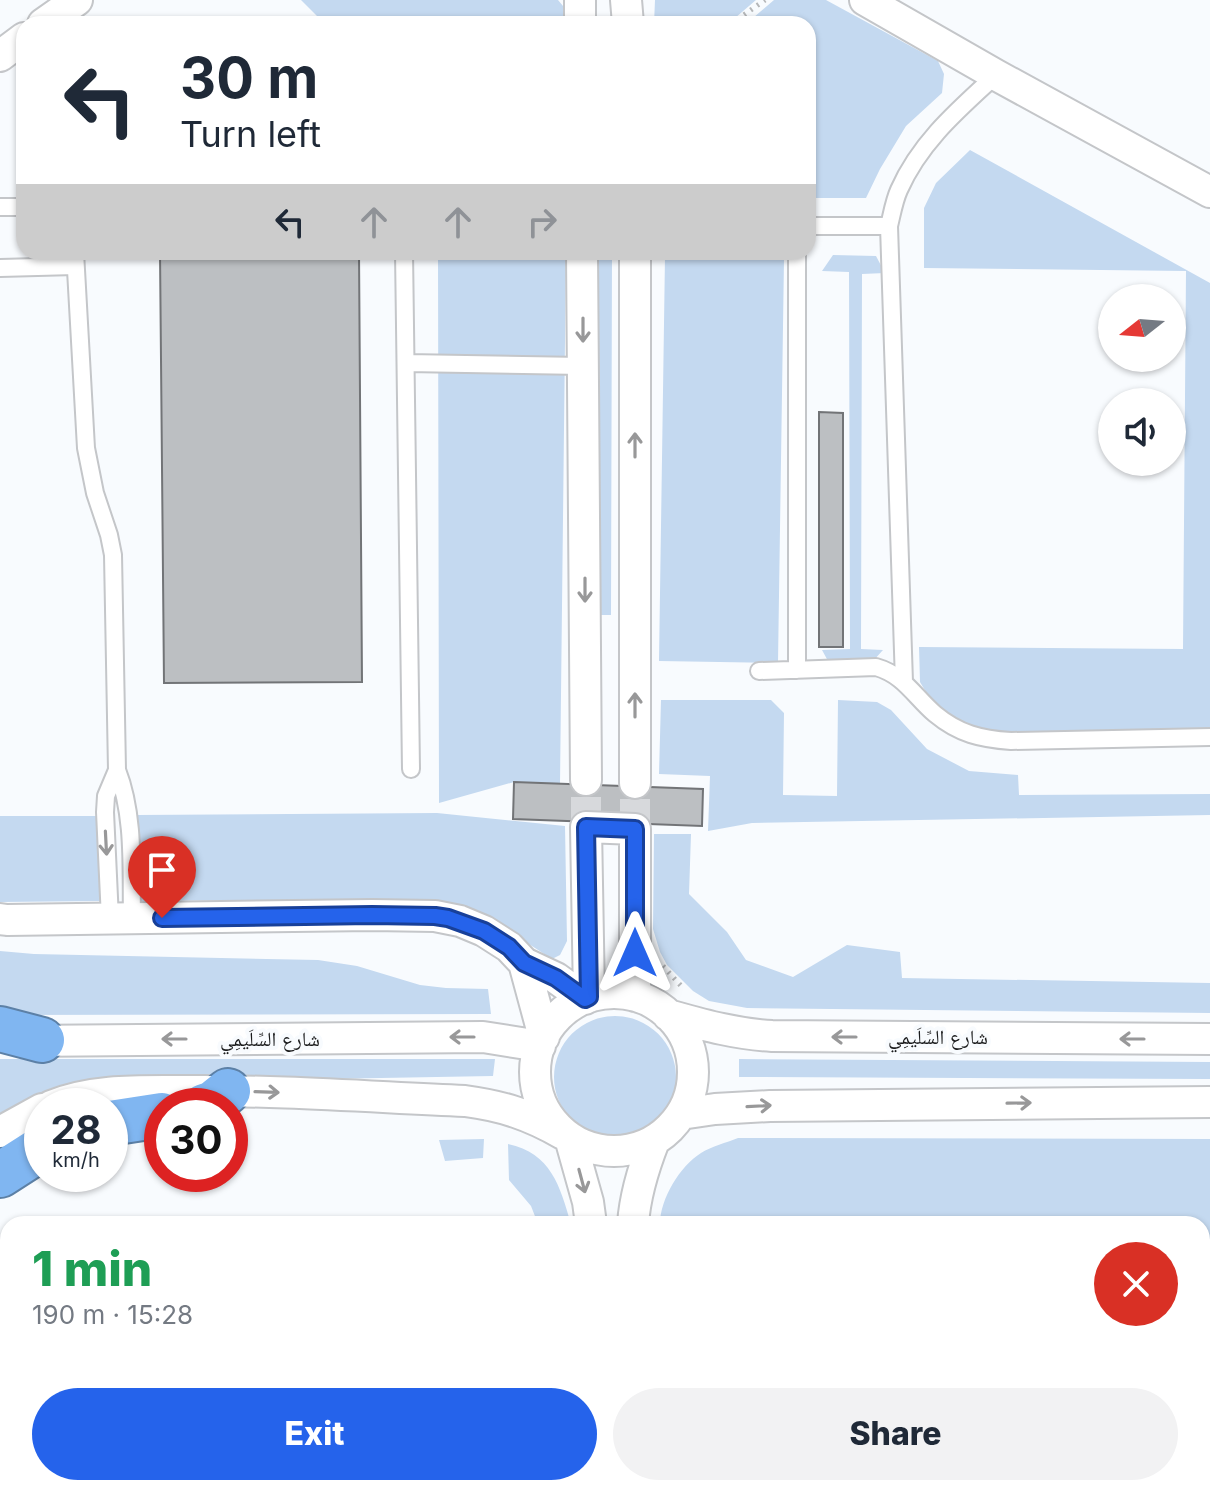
<!DOCTYPE html>
<meta charset="utf-8">
<style>
body{margin:0;font-family:Inter,"Noto Naskh Arabic",sans-serif;background:#f2f2f3;color:#1f2937;height:100vh;display:flex;flex-direction:column;font-size:30px;white-space:nowrap}
*{box-sizing:border-box;margin:0}
p{font-size:26px;color:#747a83}
.icon{flex:none;width:44px;height:44px;fill:none;stroke:currentColor;stroke-width:2;stroke-linecap:round;stroke-linejoin:round}
.map{position:relative;flex:1;overflow:hidden}
.drawer{position:absolute;left:0px;top:1216px;width:1210px;height:280px;display:flex;flex-direction:column;background:#fff;border-radius:24px 24px 0 0;box-shadow:0 2px 6px #0004}
.drawer>*{flex:none}
.banner{position:absolute;left:16px;top:16px;width:800px;height:244px;border-radius:24px;box-shadow:0 2px 6px #0004;background:#fff;color:#1f2937;overflow:hidden}
.needle{width:52px;rotate:253deg}
.fabs{position:absolute;left:1098px;top:284px;display:grid;gap:16px}
.fabs a{display:grid;place-items:center;width:88px;height:88px;border-radius:50%;background:#fff;box-shadow:0 2px 6px #0004;font-size:40px}
.speed{position:absolute;left:24px;top:1088px;display:flex;gap:16px;font-size:40px;font-weight:700;text-align:center}
.speed>*{display:grid;place-content:center;width:104px;height:104px;border-radius:50%;background:#fff;box-shadow:0 2px 6px #0004;line-height:1}
.speed small{font-size:20px;font-weight:400}
.speed .limit{border:12px solid #d22;background:#fff;color:#111}
.pin{position:absolute;display:grid;place-items:center;width:68px;height:68px;color:#fff;margin:-82px -34px;border-radius:50% 50% 50% 0;rotate:-45deg;box-shadow:0 0 8px #0007}
.pin .icon{rotate:45deg}
.me{position:absolute;width:88px;margin:-44px;rotate:0deg;stroke-linejoin:round;filter:drop-shadow(0 0 6px #0008)}
.turn{display:flex;align-items:center;gap:28px;height:168px;padding:0 32px;font-size:36px}
.turn .icon{width:104px;height:104px;stroke-width:2.5}
.turn b{display:block;font-size:56px;line-height:68px}
.lanes{display:flex;align-items:center;height:76px;padding:0 32px;background:#0003;justify-content:center;gap:40px;direction:ltr}
.lanes .off{opacity:.35}
.round{display:grid;place-items:center;flex:none;width:84px;height:84px;border-radius:42px;background:#f2f2f3}
.summary{display:flex;align-items:center;justify-content:space-between;height:136px;padding:0 32px}
h1{font-size:48px;font-weight:800;line-height:60px;color:#1e9e55}
.button{display:flex;gap:16px;margin-top:auto;padding:16px 32px}
.button a{flex:1;height:92px;border-radius:48px;background:#2563eb;color:#fff;font-size:32px;font-weight:800;line-height:92px;text-align:center}
.button a+a{background:#f2f2f3;color:#1f2937}
.map>svg:first-child{display:block}
</style>
<div class="map">
<svg width="1210" height="1496" viewBox="0 0 1210 1496">
<rect width="100%" height="100%" fill="#f8fbfe"/>
<path fill="#c4d9f0" d="M301,0h257l10,12v12h-243z
M655,0h101l-28,24h-74z
M774,0h52l112,61 6,13 -2,19 -36,33 -26,43 -14,29h-58v-174h-62z
M970,150l240,133v453l-217,1 -33,-7 -24,-21 -16,-27 -1,-35 264,2 3,-378 -262,-3v-60l12,-25z
M438,252h128l-6,532 -46,-2 -75,21z
M599,252h13l-1,363h-13z
M833,255l43,1 9,17 -23,1 -1,375 22,1 -10,11h-45l-6,-11 28,-1 -1,-377 -27,-1z
M665,256l119,3 -6,404 -119,-2z
M661,700h110l13,13 -1,82 54,1 1,-96 39,2 14,8 36,39 42,22 49,4 1,20 191,-1v21l-458,8 -44,8 2,-55 -51,-2z
M437,813l128,13 2,115 -7,14 -8,4 -71,-46 -19,-8 -56,-6 -267,2 -2,-86z
M0,816h100l1,85 -101,1z
M654,834h37l-2,60 38,38 19,28 47,17 54,-32 53,7 2,26 308,5v30l-463,-5 -38,-7 -16,-10 -26,-26 -7,-13 -7,-23z
M0,951l34,3 284,6 39,6 63,19 26,3 42,1 3,25 -491,1z
M554 1077a61 61 0 1 1 122 0a61 61 0 1 1-122 0Z
M0,1059h495l-2,17 -386,7 -66,13 -41,17z
M739,1059l471,3v17l-471,-2z
M738,1138l472,1v100h-8v-15h-542c0,-25 20,-58 41,-71 11,-7 25,-10 37,-15z
M484,1139l-1,19 -38,3 -6,-21z
M508,1144c43,9 52,42 63,80h-33l-7,-18 -22,-26z
M567,1488h73l-5,8h-63z
M661,1488h83l18,5 -37,3h-68z"/>
<path fill="#bcbfc2" stroke="#727477" stroke-width="2" d="M160,252h199l3,430 -198,1z
M819,412l24,1v234h-24z
M514,782l189,7 -1,37 -189,-7z
M80,1488h21l13,8h-39z
M1147,1488h47v4h-47z"/>
<g fill="none" stroke-linecap="round" stroke-linejoin="round">
<path stroke="#d7d9dc" stroke-width="30" stroke-dasharray="30 15" stroke-linecap="butt" d="M586,827v-47
M635,829v-46"/>
<g stroke="#c4c6c9" stroke-width="20">
<path id="lane" d="M0,207h24
M808,226h81
M75,252l11,196 9,45 14,42 4,20 4,215c18,46 14,100 15,149
M404,252l7,517
M797,252v418
M0,268l75,-2
M407,363l176,3
M759,671l117,-4c28,8 38,29 59,47 24,20 46,25 76,27l199,-4
M904,682l-15,-456c3,-12 5,-25 10,-36 21,-48 60,-81 97,-115
M110,919l-5,-107 1,-16 11,-26"/>
</g>
<g stroke="#c4c6c9" stroke-width="34">
<path id="street" d="M580,0v24
M626,0l2,24
M865,0l131,75 214,117
M43,24l34,-24
M0,56l24,-18
M582,252l4,528
M635,252v531
M0,919l7,1 365,-5 63,1 25,5 24,10 25,16 15,16 32,15 29,21
M524,963l20,74
M535 1072a79 79 0 1 1 158 0a79 79 0 1 1-158 0Z
M589,997l-3,-170 49,2v167
M668,1015c36,10 67,19 104,21l438,3
M22,1041l461,-4 57,9
M51,1106c41,-17 88,-15 133,-15 93,-1 187,6 281,10 38,5 65,14 98,33
M681,1114l34,-5 55,-3 440,-4
M0,1132l42,-23
M570,1138l18,64 3,22
M633,1224c2,-29 10,-55 21,-83
M365,1488l67,8
M553,1488l4,8
M804,1488l36,7 23,1
M191,1496l14,-8
M458,1496l30,-8
M652,1496l4,-8"/>
</g>
<g stroke="#5c80a6" stroke-width="48">
<path id="highway" d="M0,1029l42,11
M204,1106l9,-3 15,-12
M110,1123l52,-8
M0,1175l42,-27"/>
</g>
<path stroke="#b5b7b9" stroke-width="5" stroke-dasharray="2 6" stroke-linecap="butt" d="M731,24l34,-24
M663,966l20,22
M0,1361l8,-8"/>
<use href="#lane" stroke="#fff" stroke-width="16"/>
<use href="#street" stroke="#fff" stroke-width="30"/>
<use href="#highway" stroke="#80b6f1" stroke-width="44"/>
</g>
<defs><path id="oneway-shaft" d="M-6 0H5M1.5-3L5.5 0L1.5 3" fill="none" stroke-width="1.6" stroke-linecap="round" stroke-linejoin="round" transform="scale(2)"/></defs>
<g stroke="#989899">
<use href="#oneway-shaft" transform="translate(583 330) rotate(90)"/>
<use href="#oneway-shaft" transform="translate(635 445) rotate(-90)"/>
<use href="#oneway-shaft" transform="translate(585 590) rotate(90)"/>
<use href="#oneway-shaft" transform="translate(635 705) rotate(-90)"/>
<use href="#oneway-shaft" transform="translate(106 843) rotate(87)"/>
<use href="#oneway-shaft" transform="translate(462 1037) rotate(180)"/>
<use href="#oneway-shaft" transform="translate(844 1037) rotate(-180)"/>
<use href="#oneway-shaft" transform="translate(174 1039) rotate(180)"/>
<use href="#oneway-shaft" transform="translate(1132 1039) rotate(-180)"/>
<use href="#oneway-shaft" transform="translate(267 1092) rotate(2)"/>
<use href="#oneway-shaft" transform="translate(1019 1103) rotate(-1)"/>
<use href="#oneway-shaft" transform="translate(759 1106) rotate(-3)"/>
<use href="#oneway-shaft" transform="translate(582 1181) rotate(75)"/>
</g>
<g fill="none" stroke-linecap="round" stroke-linejoin="round">
<g stroke="#184099" stroke-width="20">
<path id="route" d="M162,918l210,-3 63,1 13,2 36,13 25,16 15,16 32,15 29,21 4,-2 -3,-170 49,2v124"/>
</g>
<use href="#route" stroke="#2563eb" stroke-width="14"/>
</g>
<g text-anchor="middle" dominant-baseline="central" stroke-width="8" stroke-linejoin="round" paint-order="stroke">
<g font-size="20" fill="#1a1b1c" stroke="#f8fbfe">
<text x="938" y="1037">شارع السِّلَيمِي</text>
<text x="270" y="1039">شارع السِّلَيمِي</text>
</g>
</g>
</svg>
<div class="fabs">
<a><svg class="needle" viewBox="-14 -14 28 28"><path d="M0-13l5 13h-10z" fill="#e53935"/><path d="M0 13l5-13h-10z" fill="#747a83"/></svg></a>
<a><svg class="icon" aria-label="sound" viewBox="0 0 24 24"><path d="M4 9h4l5-4v14l-5-4H4zM17 9q2 3 0 6"/></svg></a>
</div>
<div class="speed"><div>28<small>km/h</small></div><div class="limit">30</div></div>
<div class="pin" style="left:162px;top:918px;background:#d93025"><svg class="icon" aria-label="arrive" viewBox="0 0 24 24"><path d="M6 21V4h12l-3 4 3 4H6"/></svg></div>
<svg class="me" style="left:635px;top:953px" viewBox="-20 -20 40 40"><path d="M0-17L14 15 0 8-14 15z" fill="#2563eb" stroke="#fff" stroke-width="4"/></svg>
<div class="banner">
<div class="turn"><svg class="icon" aria-label="left" viewBox="0 0 24 24"><path d="M17 20v-9H6M10 6l-5 5 5 5"/></svg><div><b>30 m</b>Turn left</div></div>
<div class="lanes"><svg class="icon" aria-label="left" viewBox="0 0 24 24"><path d="M17 20v-9H6M10 6l-5 5 5 5"/></svg><svg class="icon off" aria-label="ahead" viewBox="0 0 24 24"><path d="M12 20V5M6 11l6-6 6 6"/></svg><svg class="icon off" aria-label="ahead" viewBox="0 0 24 24"><path d="M12 20V5M6 11l6-6 6 6"/></svg><svg class="icon off" aria-label="right" viewBox="0 0 24 24"><path d="M7 20v-9h11M14 6l5 5-5 5"/></svg></div>
</div>
<section class="drawer">
<div class="summary"><div><h1>1 min</h1><p>190 m · 15:28</p></div><a class="round" style="background:#d93025;color:#fff"><svg class="icon" aria-label="close" viewBox="0 0 24 24"><path d="M6 6l12 12M18 6L6 18"/></svg></a></div>
<div class="button"><a>Exit</a><a>Share</a></div>
</section>
</div>
